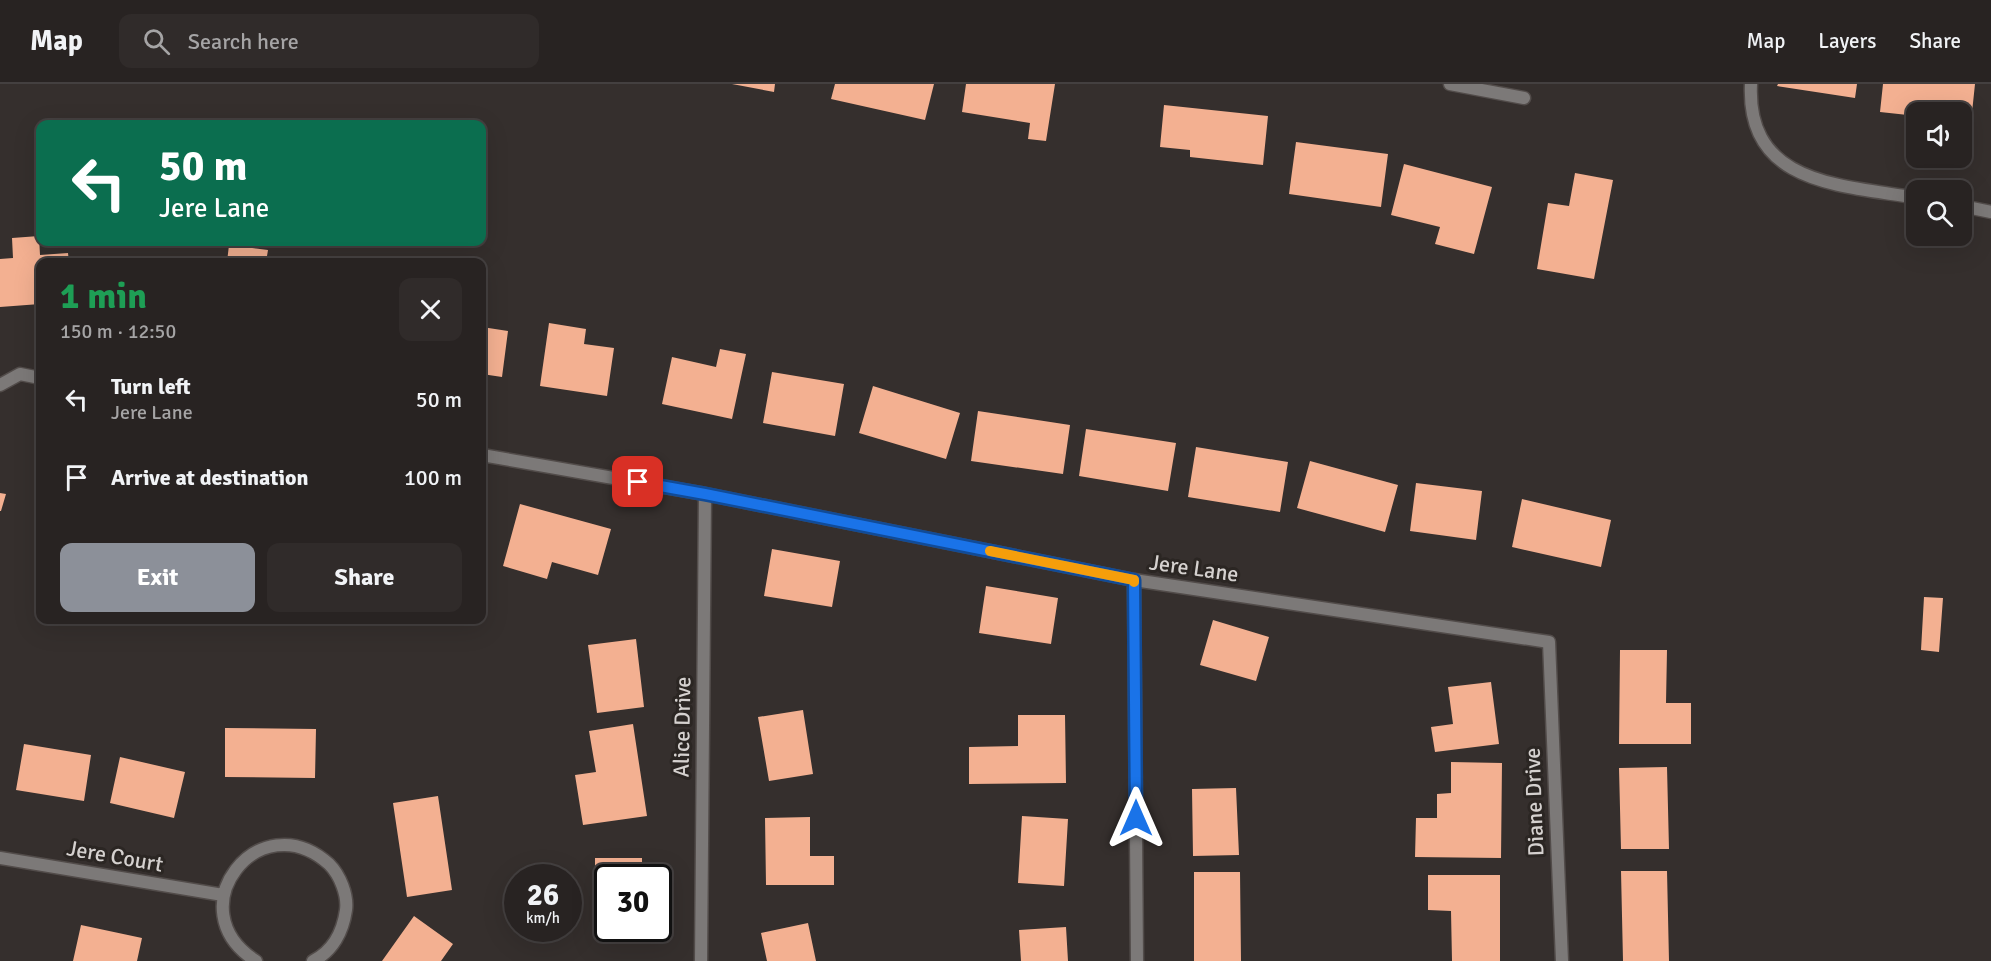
<!DOCTYPE html>
<meta charset="utf-8">
<style>
body{margin:0;font-family:Signika,sans-serif;background:#302b2a;color:#f1f3f6;height:100vh;display:flex;flex-direction:column;font-size:22px;white-space:nowrap}
*{box-sizing:border-box;margin:0}
p{font-size:20px;color:#a5a4a5}
.icon{flex:none;width:33px;height:33px;fill:none;stroke:currentColor;stroke-width:2;stroke-linecap:round;stroke-linejoin:round}
.map{position:relative;flex:1;overflow:hidden}
.sheet{position:absolute;left:36px;top:174px;width:450px;height:366px;display:flex;flex-direction:column;background:#282322;border-radius:12px;box-shadow:0 6px 24px #0002,0 0 0 2px #444040}
.sheet>*{flex:none}
.top-card{position:absolute;left:36px;top:36px;width:450px;height:126px;border-radius:12px;box-shadow:0 6px 24px #0002,0 0 0 2px #444040;background:#0b6e4f;color:#fff;overflow:hidden}
.controls{position:absolute;left:1906px;top:18px;display:grid;gap:12px}
.controls a{display:grid;place-items:center;width:66px;height:66px;border-radius:12px;background:#282322;box-shadow:0 6px 24px #0002,0 0 0 2px #444040;font-size:30px}
.speed{position:absolute;left:504px;top:780px;display:flex;gap:12px;font-size:30px;font-weight:700;text-align:center}
.speed>*{display:grid;place-content:center;width:78px;height:78px;border-radius:50%;background:#282322;box-shadow:0 6px 24px #0002,0 0 0 2px #444040;line-height:1}
.speed small{font-size:15px;font-weight:400}
.speed .limit{border:3px solid #111;border-radius:9px;background:#fff;color:#111}
.pin{position:absolute;display:grid;place-items:center;width:51px;height:51px;color:#fff;margin:-26px;border-radius:12px;box-shadow:0 3px 9px #0006}
.me{position:absolute;width:66px;margin:-33px;rotate:0deg;stroke-linejoin:round;filter:drop-shadow(0 0 4px #0008)}
.turn{display:flex;align-items:center;gap:21px;height:126px;padding:0 24px;font-size:27px}
.turn .icon{width:78px;height:78px;stroke-width:2.5}
.turn b{display:block;font-size:42px;line-height:51px}
.round{display:grid;place-items:center;flex:none;width:63px;height:63px;border-radius:12px;background:#302b2a}
.headline{display:flex;align-items:center;justify-content:space-between;height:102px;padding:0 24px}
h1{font-size:36px;font-weight:700;line-height:45px;color:#1e9e55}
.cta{display:flex;gap:12px;margin-top:auto;padding:12px 24px}
.cta a{flex:1;height:69px;border-radius:12px;background:#8c9099;color:#fff;font-size:24px;font-weight:700;line-height:69px;text-align:center}
.cta a+a{background:#302b2a;color:#f1f3f6}
ul{padding:0;list-style:none}
li{display:flex;align-items:center;gap:18px;height:78px;padding:0 24px}
li div{flex:1}
li b{display:block;font-size:22px}
li em{font-style:normal}
header{display:flex;align-items:center;gap:36px;box-sizing:border-box;height:84px;padding:0 30px;background:#282322;border-bottom:2px solid #444040}
header strong{font-size:28px}
nav{display:flex;gap:33px;margin-inline-start:auto;font-size:21px}
.search{width:420px;height:54px;background:#302b2a;display:flex;align-items:center;gap:15px;box-sizing:border-box;padding:0 21px;border-radius:12px;color:#a5a4a5;font-size:22px}
.map>svg:first-child{display:block}
</style>
<header>
<strong>Map</strong>
<div class="search"><svg class="icon" aria-label="search" viewBox="0 0 24 24"><circle cx="10" cy="10" r="6"/><path d="M15 15l6 6"/></svg>Search here</div>
<nav><a>Map</a><a>Layers</a><a>Share</a></nav>
</header>
<div class="map">
<svg width="1991" height="877" viewBox="0 0 1991 877">
<rect width="100%" height="100%" fill="#352f2d"/>
<path fill="#f3b091" d="M732,0h43l-1,8z
M835,0h99l-9,36 -94,-21z
M966,0h89l-9,57 -18,-2 2,-16 -68,-11z
M1778,0h79l-2,14 -78,-12z
M1883,0h92l-4,38 -9,-1v-9h-45v4l-37,-4z
M1164,21l104,11 -5,49 -73,-8v-7l-30,-3z
M1296,58l92,12 -7,53 -92,-13z
M1404,80l88,23 -18,67 -39,-10 5,-17 -49,-12z
M1575,89l38,7 -19,99 -57,-10 11,-66 21,3z
M39,152l1,19 28,-2 1,9h-29v42l-40,3v-48l13,-1 -1,-20z
M229,161l39,5 -2,12h-39z
M549,239l37,6 -2,15 30,4 -7,48 -67,-10z
M482,243l26,4 -6,46 -20,-3z
M720,265l26,5 -14,65 -70,-15 10,-47 44,10z
M772,288l72,12 -9,52 -72,-13z
M873,302l87,27 -14,46 -87,-26z
M978,327l92,14 -7,49 -92,-13z
M1086,345l90,14 -8,48 -89,-15z
M1196,363l92,15 -8,50 -92,-15z
M1310,377l88,24 -13,47 -88,-24z
M1416,399l66,8 -6,49 -66,-9z
M0,409l6,1 -5,17h-1z
M1522,415l89,21 -10,47 -89,-20z
M520,420l91,25 -13,46 -46,-13 -5,17 -44,-13z
M772,465l68,12 -8,46 -68,-11z
M986,502l72,12 -7,46 -72,-11z
M1924,513l19,1 -4,54 -18,-2z
M1213,536l56,17 -13,44 -56,-16z
M636,555l8,68 -47,6 -9,-68z
M1620,566h47l-1,53h25v41h-72z
M1491,598l8,62 -64,8 -4,-25 22,-3 -5,-37z
M803,626l10,64 -44,7 -11,-64z
M1018,631h47l1,68 -97,1v-37l49,-1z
M633,640l14,92 -64,9 -8,-50 21,-3 -7,-41z
M225,644l91,1 -1,49 -90,-1z
M24,660l67,11 -7,46 -68,-11z
M120,673l65,15 -11,46 -64,-15z
M1451,678l51,1 -1,95 -86,-1 1,-39h21v-24l14,-1z
M1667,683l2,82h-48l-2,-81z
M1236,704l3,67 -46,1 -1,-67z
M438,712l14,94 -45,7 -14,-94z
M1022,732l46,3 -4,67 -46,-3z
M810,733v39h24v29h-68l-1,-67z
M595,774h47v20h-34v46l-13,1z
M1621,787h46l2,90h-46z
M1194,788h46l1,89h-47z
M1428,791h72v86h-48l-1,-50 -23,-1z
M414,832l39,28 -12,17h-59z
M808,839l8,38h-49l-6,-28z
M81,841l61,13 -5,23h-64z
M1066,843l2,34h-47l-2,-31z"/>
<g fill="none" stroke-linecap="round" stroke-linejoin="round">
<g stroke="#524c4a" stroke-width="15">
<path id="street" d="M1450,0l74,14
M1751,0c-5,102 92,101 166,114
M1962,122l29,6
M0,301l20,-11 20,4
M482,371l223,39 429,86 415,62 13,319
M1134,496l3,381
M0,774l223,37
M256,877c-81,-51 3,-160 73,-97 11,11 19,31 17,46 -3,21 -13,41 -33,51
M701,877l4,-467"/>
</g>
<use href="#street" stroke="#7c7978" stroke-width="12"/>
</g>
<g fill="none" stroke-linecap="round" stroke-linejoin="round">
<g stroke="#114b97" stroke-width="15">
<path id="route" d="M638,398l67,12 429,86 2,238"/>
</g>
<use href="#route" stroke="#1a73e8" stroke-width="10"/>
<path stroke="#f59e0b" stroke-width="10" d="M990,467l144,29v2"/>
</g>
<g text-anchor="middle" dominant-baseline="central" stroke-width="6" stroke-linejoin="round" paint-order="stroke">
<g font-size="22" fill="#d5d1cf" stroke="#2b2623">
<text transform="translate(1194 484) rotate(8)">Jere Lane</text>
<text transform="translate(682 643) rotate(-89)">Alice Drive</text>
<text transform="translate(1534 718) rotate(-92)">Diane Drive</text>
<text transform="translate(115 772) rotate(10)">Jere Court</text>
</g>
</g>
</svg>
<div class="controls">
<a><svg class="icon" aria-label="sound" viewBox="0 0 24 24"><path d="M4 9h4l5-4v14l-5-4H4zM17 9q2 3 0 6"/></svg></a>
<a><svg class="icon" aria-label="search" viewBox="0 0 24 24"><circle cx="10" cy="10" r="6"/><path d="M15 15l6 6"/></svg></a>
</div>
<div class="speed"><div>26<small>km/h</small></div><div class="limit">30</div></div>
<div class="pin" style="left:638px;top:398px;background:#d93025"><svg class="icon" aria-label="arrive" viewBox="0 0 24 24"><path d="M6 21V4h12l-3 4 3 4H6"/></svg></div>
<svg class="me" style="left:1136px;top:734px" viewBox="-20 -20 40 40"><path d="M0-17L14 15 0 8-14 15z" fill="#1a73e8" stroke="#fff" stroke-width="4"/></svg>
<div class="top-card">
<div class="turn"><svg class="icon" aria-label="left" viewBox="0 0 24 24"><path d="M17 20v-9H6M10 6l-5 5 5 5"/></svg><div><b>50 m</b>Jere Lane</div></div>
</div>
<section class="sheet">
<div class="headline"><div><h1>1 min</h1><p>150 m · 12:50</p></div><a class="round"><svg class="icon" aria-label="close" viewBox="0 0 24 24"><path d="M6 6l12 12M18 6L6 18"/></svg></a></div>
<ul>
<li><svg class="icon" aria-label="left" viewBox="0 0 24 24"><path d="M17 20v-9H6M10 6l-5 5 5 5"/></svg><div><b>Turn left</b><p>Jere Lane</p></div><em>50 m</em></li>
<li><svg class="icon" aria-label="arrive" viewBox="0 0 24 24"><path d="M6 21V4h12l-3 4 3 4H6"/></svg><div><b>Arrive at destination</b></div><em>100 m</em></li>
</ul>
<div class="cta"><a>Exit</a><a>Share</a></div>
</section>
</div>
